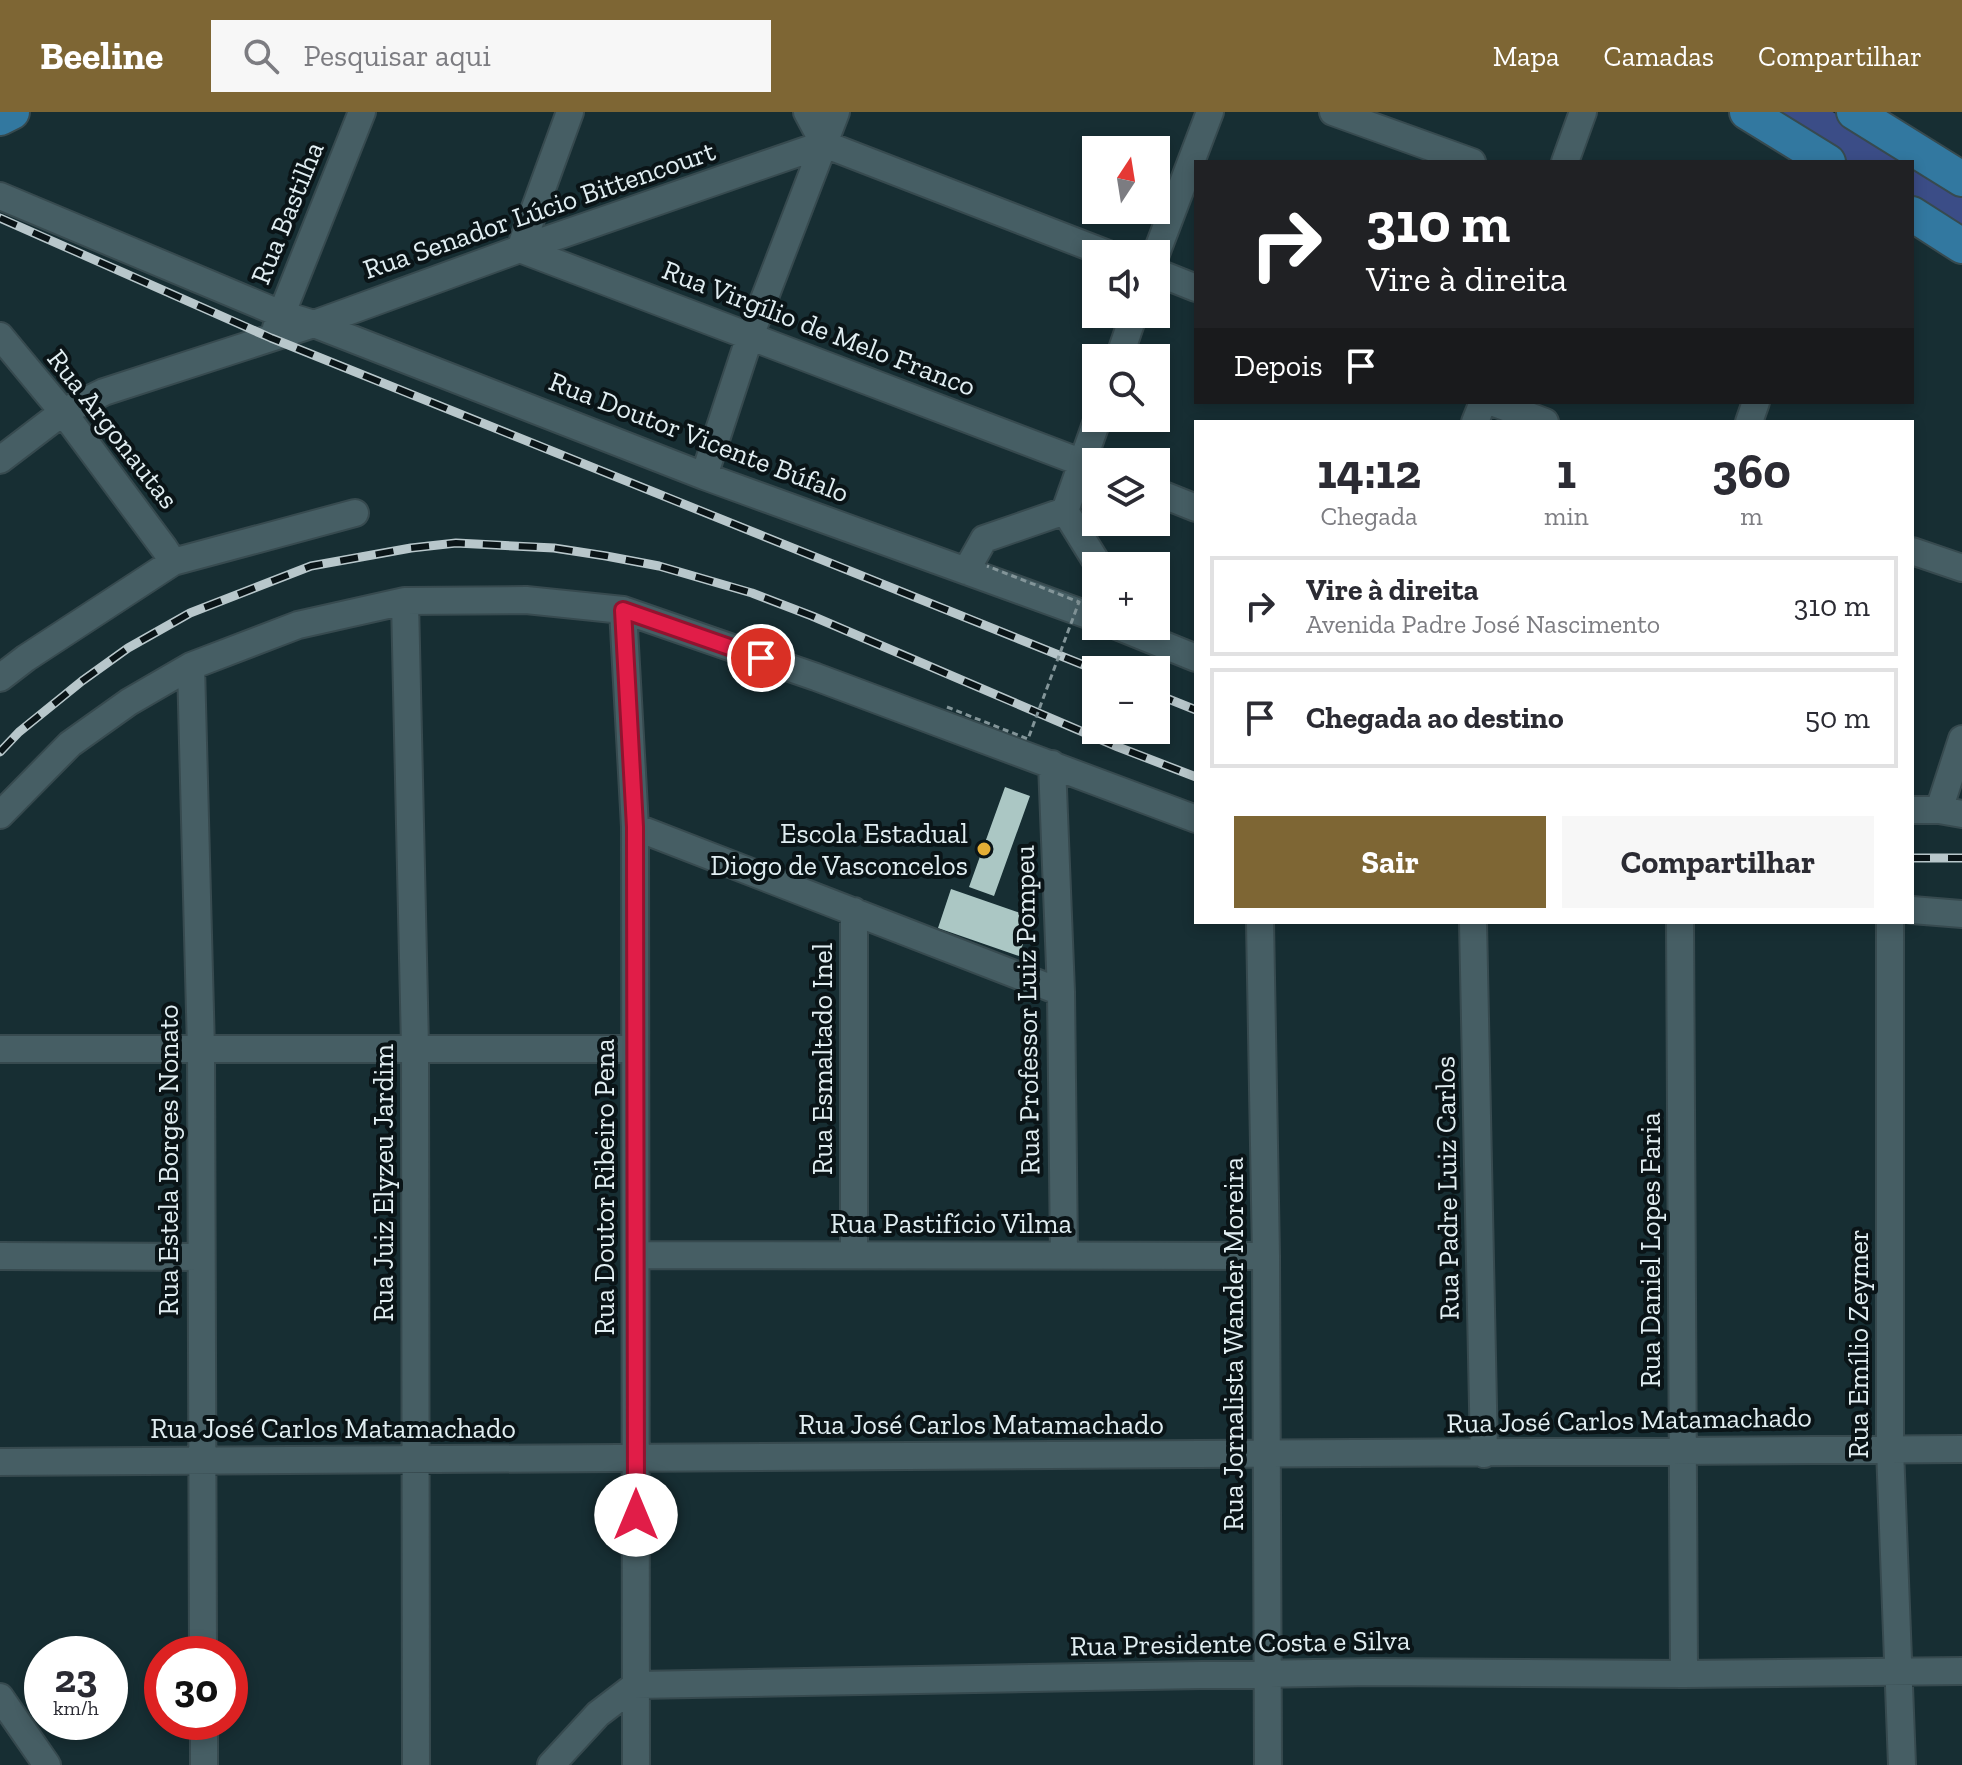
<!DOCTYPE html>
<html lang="pt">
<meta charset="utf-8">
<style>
body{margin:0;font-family:"Zilla Slab",serif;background:#f7f7f7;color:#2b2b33;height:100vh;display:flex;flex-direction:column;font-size:30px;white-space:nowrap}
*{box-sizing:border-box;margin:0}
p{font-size:26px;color:#7c7c81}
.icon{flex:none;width:44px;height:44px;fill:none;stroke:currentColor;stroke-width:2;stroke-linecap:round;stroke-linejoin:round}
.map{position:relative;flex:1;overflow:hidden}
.details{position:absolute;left:1194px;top:308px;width:720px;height:504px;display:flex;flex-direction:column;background:#fff;border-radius:0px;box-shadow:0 4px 12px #0003}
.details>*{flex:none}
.guide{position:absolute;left:1194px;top:48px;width:720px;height:244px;border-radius:0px;box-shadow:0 4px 12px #0003;background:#202124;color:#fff;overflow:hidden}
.needle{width:52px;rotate:12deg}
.controls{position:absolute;left:1082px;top:24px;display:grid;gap:16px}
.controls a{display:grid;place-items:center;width:88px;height:88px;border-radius:0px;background:#fff;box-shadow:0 4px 12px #0003;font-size:40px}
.speed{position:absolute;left:24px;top:1524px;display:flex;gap:16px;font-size:40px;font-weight:700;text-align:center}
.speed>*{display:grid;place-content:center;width:104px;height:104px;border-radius:50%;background:#fff;box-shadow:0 4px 12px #0003;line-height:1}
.speed small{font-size:20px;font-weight:400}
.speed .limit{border:12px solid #d22;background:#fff;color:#111}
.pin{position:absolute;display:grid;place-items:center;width:68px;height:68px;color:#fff;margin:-34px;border:4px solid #fff;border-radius:50%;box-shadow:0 2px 8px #0007}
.me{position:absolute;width:88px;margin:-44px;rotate:0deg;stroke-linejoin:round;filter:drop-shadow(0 0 6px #0008)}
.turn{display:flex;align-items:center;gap:28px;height:168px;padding:0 40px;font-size:36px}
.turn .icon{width:104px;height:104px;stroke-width:2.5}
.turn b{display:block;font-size:56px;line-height:68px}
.then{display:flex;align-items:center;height:76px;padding:0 40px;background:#0003;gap:16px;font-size:30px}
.eta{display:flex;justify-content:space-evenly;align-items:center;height:136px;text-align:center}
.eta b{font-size:48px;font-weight:700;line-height:56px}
.action{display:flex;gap:16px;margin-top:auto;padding:16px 40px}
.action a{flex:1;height:92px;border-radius:0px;background:#7e6634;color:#fff;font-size:32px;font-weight:700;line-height:92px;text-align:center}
.action a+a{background:#f7f7f7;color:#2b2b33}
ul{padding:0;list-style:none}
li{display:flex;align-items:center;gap:24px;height:100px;margin:0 16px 12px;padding:0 24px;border:4px solid #e1e1e2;border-radius:0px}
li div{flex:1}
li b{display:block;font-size:30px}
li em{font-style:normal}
header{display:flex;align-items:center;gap:48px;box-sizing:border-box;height:112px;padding:0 40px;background:#7e6634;color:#fff}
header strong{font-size:38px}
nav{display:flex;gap:44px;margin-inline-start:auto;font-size:28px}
.search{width:560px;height:72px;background:#f7f7f7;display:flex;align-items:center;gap:20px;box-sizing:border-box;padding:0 28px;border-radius:0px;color:#7c7c81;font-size:30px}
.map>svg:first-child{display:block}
</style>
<header>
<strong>Beeline</strong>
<div class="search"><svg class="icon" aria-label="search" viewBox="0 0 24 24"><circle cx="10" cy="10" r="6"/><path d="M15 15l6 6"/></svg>Pesquisar aqui</div>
<nav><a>Mapa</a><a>Camadas</a><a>Compartilhar</a></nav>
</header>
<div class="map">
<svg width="1962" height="1653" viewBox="0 0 1962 1653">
<rect width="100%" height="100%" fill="#172e33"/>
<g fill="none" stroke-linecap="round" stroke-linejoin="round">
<path stroke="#3b4d87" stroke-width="34" d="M1799,0l85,50
M1912,66l50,30"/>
</g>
<path fill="#abc7c4" d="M1005,675l25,9 -36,100 -25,-9z
M951,777l81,28 -13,39 -81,-28z"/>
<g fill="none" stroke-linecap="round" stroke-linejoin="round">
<g stroke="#374a4f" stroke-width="30">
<path id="minor" d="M570,0l-50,137 576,219
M807,0l17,32
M1333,0l139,50
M1565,50l18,-50
M0,84l281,118 33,10 390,152 392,142
M1156,142l54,-142
M1156,160l40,16
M276,216l86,-216
M0,224l63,76 101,136 9,14
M1119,246l15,-44
M1492,290l53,20
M1475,310l8,-20
M1749,310l7,-20
M0,348l63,-48 41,-20 210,-68 206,-75 304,-105 284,110
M704,364l46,-140 86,-224
M1156,380l40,16
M1065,399l33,-93
M1065,399l34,55
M1912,439l50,17
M966,459l18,-32 81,-28
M405,489l10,446 1,718
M623,498l12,217 1,938
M1117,514l79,32
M191,554l10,384 2,604
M0,566l26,-20 147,-96 182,-49
M1052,652l9,228 3,263
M1912,698h27l23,4
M1939,698l23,-71
M0,703l70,-71 59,-42 62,-36 107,-41 107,-24 121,-1 97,10 193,67 380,142
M635,715l426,165
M1912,798l50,4
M854,799v344
M1260,810l6,334 2,509
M1473,810l11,532
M1680,810l4,752
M1890,810v527l12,316
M0,937h635
M636,1143l630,1
M0,1144l201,1
M0,1350l1962,-13
M0,1585l47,68
M204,1610v43
M551,1653l47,-51 38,-29 736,-13 312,2 278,-3"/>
</g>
<g stroke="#374a4f" stroke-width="38">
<path id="major" d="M1747,0l81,50
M1854,0l108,67
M0,6l12,-6
M1912,102l50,32"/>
</g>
<use href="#minor" stroke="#465e64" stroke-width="26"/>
<use href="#major" stroke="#3278a0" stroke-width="34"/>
<g stroke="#b8c7cb" stroke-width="9">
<path id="rail" d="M0,106l271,120 825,332
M1156,582l40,16
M0,640l19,-20 63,-51 46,-33 62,-35 121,-47 100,-18 45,-5 98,5 52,8 53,10 93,27 60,23 306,131 78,30
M1912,746h50"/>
</g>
<use href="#rail" stroke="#0a1417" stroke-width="6" stroke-dasharray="18" stroke-linecap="butt"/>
<path stroke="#839599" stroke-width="3" stroke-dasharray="6 4" stroke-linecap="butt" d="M947,595l81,32 51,-137 -92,-36"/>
</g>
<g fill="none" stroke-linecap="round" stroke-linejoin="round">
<g stroke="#92132f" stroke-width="20">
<path id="route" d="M636,1403l-1,-688 -12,-217 138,48"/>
</g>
<use href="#route" stroke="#e11d48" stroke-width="14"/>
</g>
<circle fill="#e4ae35" stroke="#0a1417" stroke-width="3" cx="984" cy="737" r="8"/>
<g text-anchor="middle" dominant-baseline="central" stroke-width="8" stroke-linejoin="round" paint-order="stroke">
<g font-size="28" fill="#e1eef2" stroke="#0a1417">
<text transform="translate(539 98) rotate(-19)">Rua Senador Lúcio Bittencourt</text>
<text transform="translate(287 101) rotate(-68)">Rua Bastilha</text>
<text transform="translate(819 216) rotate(21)">Rua Virgílio de Melo Franco</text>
<text transform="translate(113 317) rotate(52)">Rua Argonautas</text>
<text transform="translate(699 325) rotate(21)">Rua Doutor Vicente Búfalo</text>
<text transform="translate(1027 898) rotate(-91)">Rua Professor Luiz Pompeu</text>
<text transform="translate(822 947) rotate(-90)">Rua Esmaltado Inel</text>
<text transform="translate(168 1048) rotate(-90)">Rua Estela Borges Nonato</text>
<text transform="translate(383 1071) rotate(-90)">Rua Juiz Elyzeu Jardim</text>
<text transform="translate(604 1075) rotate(-90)">Rua Doutor Ribeiro Pena</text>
<text transform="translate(1447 1076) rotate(-91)">Rua Padre Luiz Carlos</text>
<text x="951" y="1111">Rua Pastifício Vilma</text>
<text transform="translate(1650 1138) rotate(-90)">Rua Daniel Lopes Faria</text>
<text transform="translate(1233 1232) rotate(-90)">Rua Jornalista Wander Moreira</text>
<text transform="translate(1858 1232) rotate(-90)">Rua Emílio Zeymer</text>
<text transform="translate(1629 1308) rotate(-1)">Rua José Carlos Matamachado</text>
<text x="981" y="1312">Rua José Carlos Matamachado</text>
<text x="333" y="1316">Rua José Carlos Matamachado</text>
<text transform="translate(1240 1531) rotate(-1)">Rua Presidente Costa e Silva</text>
</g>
<g font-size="28" fill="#e1eef2" stroke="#0a1417" text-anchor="end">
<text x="968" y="721">Escola Estadual<tspan x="968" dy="32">Diogo de Vasconcelos</tspan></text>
</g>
</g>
</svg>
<div class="controls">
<a><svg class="needle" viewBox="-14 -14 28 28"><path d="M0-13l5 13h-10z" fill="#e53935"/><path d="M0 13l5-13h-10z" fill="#7c7c81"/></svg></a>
<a><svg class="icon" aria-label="sound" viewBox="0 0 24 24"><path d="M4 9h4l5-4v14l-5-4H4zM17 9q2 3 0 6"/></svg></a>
<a><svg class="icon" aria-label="search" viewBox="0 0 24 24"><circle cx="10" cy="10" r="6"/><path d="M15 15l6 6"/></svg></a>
<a><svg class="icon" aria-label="layers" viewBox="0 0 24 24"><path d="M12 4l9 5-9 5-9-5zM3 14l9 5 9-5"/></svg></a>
<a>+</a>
<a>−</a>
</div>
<div class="speed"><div>23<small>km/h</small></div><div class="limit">30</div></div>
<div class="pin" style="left:761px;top:546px;background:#d93025"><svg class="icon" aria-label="arrive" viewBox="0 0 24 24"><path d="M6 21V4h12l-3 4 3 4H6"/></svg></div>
<svg class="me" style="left:636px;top:1403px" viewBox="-20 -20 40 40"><circle r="19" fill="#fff"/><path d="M0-13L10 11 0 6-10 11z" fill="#e11d48"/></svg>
<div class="guide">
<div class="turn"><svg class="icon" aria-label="right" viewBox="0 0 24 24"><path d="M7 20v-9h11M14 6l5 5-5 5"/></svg><div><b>310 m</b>Vire à direita</div></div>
<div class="then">Depois<svg class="icon" aria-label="arrive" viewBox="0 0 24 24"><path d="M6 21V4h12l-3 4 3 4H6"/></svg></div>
</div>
<section class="details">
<div class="eta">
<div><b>14:12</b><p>Chegada</p></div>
<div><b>1</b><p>min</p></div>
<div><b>360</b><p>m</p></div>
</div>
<ul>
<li><svg class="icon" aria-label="right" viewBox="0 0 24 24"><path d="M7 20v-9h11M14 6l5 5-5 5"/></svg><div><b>Vire à direita</b><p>Avenida Padre José Nascimento</p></div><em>310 m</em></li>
<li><svg class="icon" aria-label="arrive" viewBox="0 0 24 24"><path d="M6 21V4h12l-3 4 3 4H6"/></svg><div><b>Chegada ao destino</b></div><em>50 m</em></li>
</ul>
<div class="action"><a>Sair</a><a>Compartilhar</a></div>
</section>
</div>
